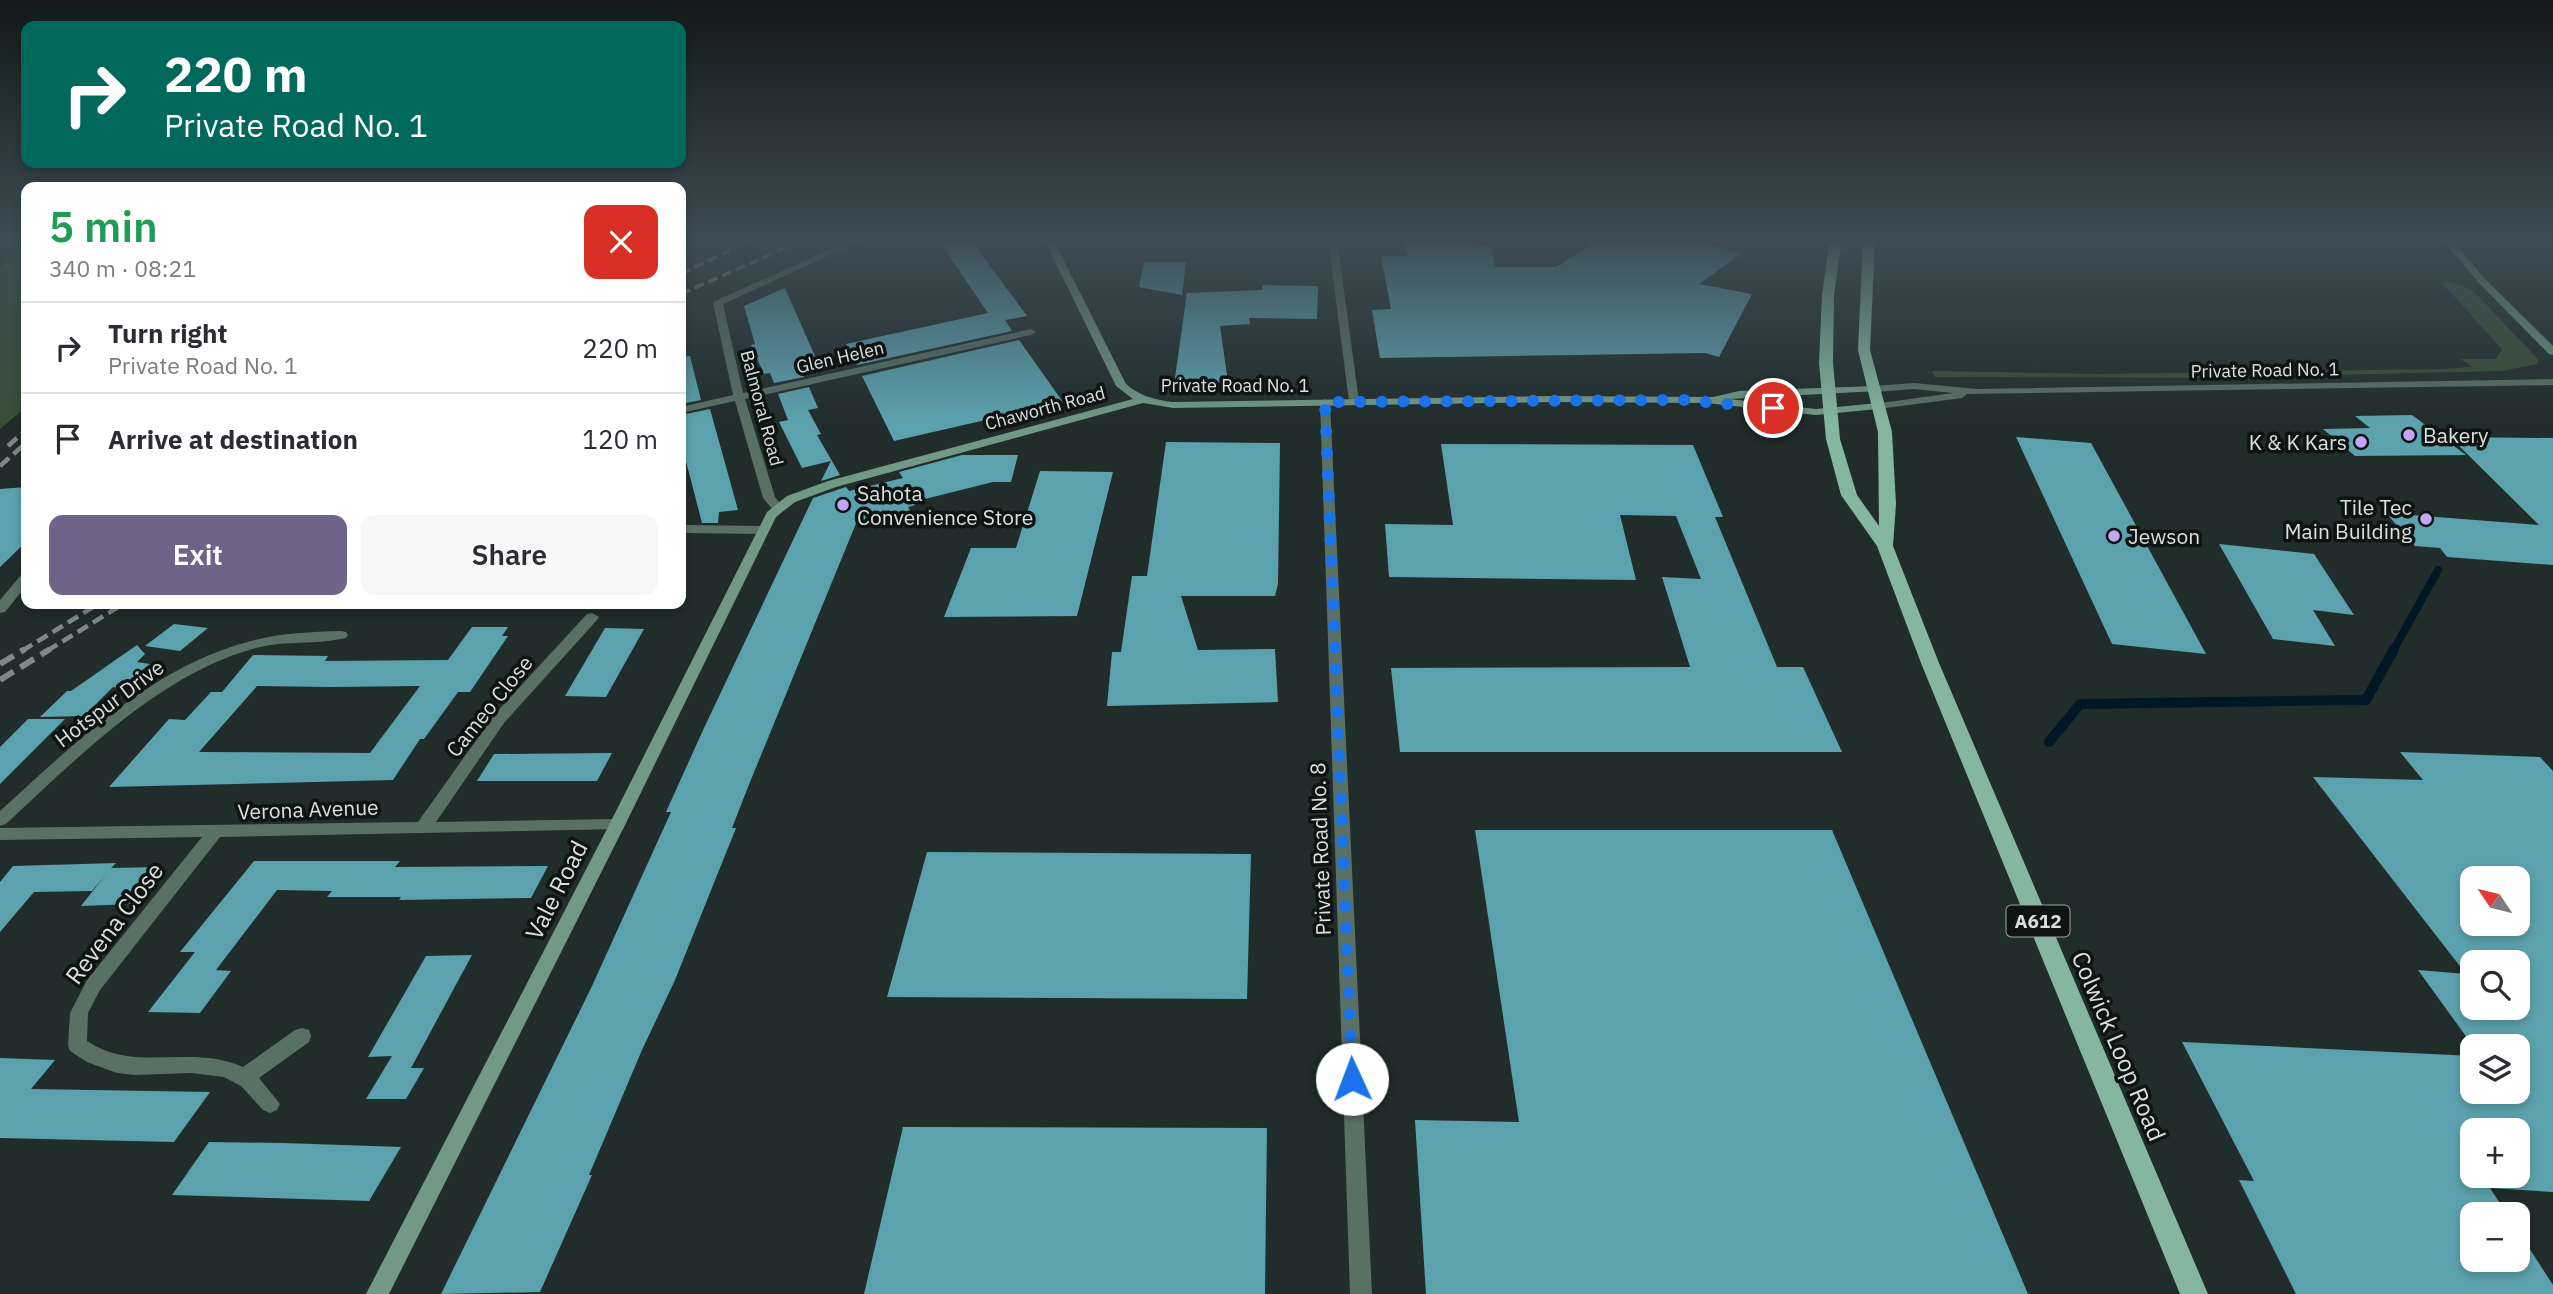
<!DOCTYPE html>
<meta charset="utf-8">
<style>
body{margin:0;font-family:"IBM Plex Sans",sans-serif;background:#f7f7f7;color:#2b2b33;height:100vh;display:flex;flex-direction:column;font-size:26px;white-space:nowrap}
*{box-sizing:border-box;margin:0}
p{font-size:23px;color:#7c7c81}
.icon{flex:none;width:38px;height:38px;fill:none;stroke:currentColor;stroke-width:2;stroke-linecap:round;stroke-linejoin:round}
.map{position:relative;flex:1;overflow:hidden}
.drawer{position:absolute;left:21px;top:182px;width:665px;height:427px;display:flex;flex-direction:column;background:#fff;border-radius:14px;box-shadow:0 4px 10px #0003}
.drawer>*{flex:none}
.guide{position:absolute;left:21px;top:21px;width:665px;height:147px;border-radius:14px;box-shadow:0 4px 10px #0003;background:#00695c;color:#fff;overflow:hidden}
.needle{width:46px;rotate:305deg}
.fabs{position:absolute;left:2460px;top:866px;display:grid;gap:14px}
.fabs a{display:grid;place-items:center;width:70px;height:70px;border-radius:14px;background:#fff;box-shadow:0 4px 10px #0003;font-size:35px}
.pin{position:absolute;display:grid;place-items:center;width:60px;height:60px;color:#fff;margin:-30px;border:4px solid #fff;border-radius:50%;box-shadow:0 2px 7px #0007}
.me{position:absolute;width:77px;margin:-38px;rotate:358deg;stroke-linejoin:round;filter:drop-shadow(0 0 5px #0008)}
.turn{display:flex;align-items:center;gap:24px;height:147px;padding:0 28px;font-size:32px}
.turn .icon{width:91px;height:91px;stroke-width:2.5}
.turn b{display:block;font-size:49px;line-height:60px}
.round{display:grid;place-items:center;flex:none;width:74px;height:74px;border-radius:14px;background:#f7f7f7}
.headline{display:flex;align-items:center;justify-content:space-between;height:119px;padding:0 28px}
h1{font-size:42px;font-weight:600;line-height:52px;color:#1e9e55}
.cta{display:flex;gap:14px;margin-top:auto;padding:14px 28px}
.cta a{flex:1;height:80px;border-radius:14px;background:#6f6389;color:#fff;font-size:28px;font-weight:600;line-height:80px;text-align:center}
.cta a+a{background:#f7f7f7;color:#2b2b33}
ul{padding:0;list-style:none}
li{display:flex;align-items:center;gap:21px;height:91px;padding:0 28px;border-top:2px solid #e1e1e2}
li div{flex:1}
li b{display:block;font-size:26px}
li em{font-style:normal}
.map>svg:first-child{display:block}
</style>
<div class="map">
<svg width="2553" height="1294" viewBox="0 0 2553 1294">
<rect width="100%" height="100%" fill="#212d2b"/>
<path fill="#384e35" d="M26,241v166l-26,22v-161z
M2449,281l23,9 66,69 -1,5 -35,7 -297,7 -270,-1 -3,-6 165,3 344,-5 31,-2 -11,-8h35l6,-10 -61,-67z"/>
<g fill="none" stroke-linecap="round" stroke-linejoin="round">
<path stroke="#001825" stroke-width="8" d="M2393,651l45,-81"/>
<path stroke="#001825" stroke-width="10" d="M2049,742l31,-38 286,-4 28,-51"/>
</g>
<path fill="#5ca2ae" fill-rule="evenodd" d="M938,239h32l57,77 -22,4 7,11 -155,34 -11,-21 142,-31z
M1404,239h39l48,8 4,20h61l44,-28h91l50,15 -42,30 53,10 -33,63 -14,-4 -325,5 -8,-48 19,-1 -10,-53h27z
M1144,262h42l-4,33 -43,-8z
M1263,285l55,1 -1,33 -68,-1 1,6 -30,2 8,56 -54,3 13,-92 75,-3z
M785,288l33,75 -17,4 3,10 -30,6 -4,-10 -6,1 -13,-29 4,-1 -11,-38z
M1019,340l44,62 -169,39 -32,-65z
M690,356l11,44 -20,4v-47z
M809,387l9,21 -10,2 13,24 -4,1 23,40 -19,6 10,-20 -29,7 -23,-46 9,-2 -10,-26z
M710,409l28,101 -19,2 -1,11h-16l-21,-81v-27z
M2412,415l54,40 -111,1 -32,-27 47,-1 -15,-12z
M2016,437l75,6 115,211 -94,-10z
M2450,437l103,1v127l-106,-8 -7,-9 -25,-2 -29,-33 153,12z
M1166,442l114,1 -2,141 -3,12h-94l17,54 77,-1 3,53 -171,4 5,-54h9l11,-76h15z
M1441,444l252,1 30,72h-8l62,150h26l39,85h-442l-9,-84 299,-1 -28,-90 39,2 -25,-63 -56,-1 16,65 -247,-3 -4,-53 68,1z
M962,455h56l-7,27h-18l-80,20 2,3 -7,2 3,5 -54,9 -107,261 -18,46h4l-61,152 -33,70 -53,125h3l-52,117 -99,2 151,-308 79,-174h-5l38,-84 109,-230 33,-11 3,4 54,-13 -4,-6z
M1040,471l73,1 -36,144 -133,1 27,-69h45z
M26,487v55l-26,25v-78z
M2219,544l95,10 40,61 -41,-5 22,36 -62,-7z
M174,624l34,4 -28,23 -35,-5z
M472,627h36l-6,9h6l-38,56h-12l-34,47h-4l-27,41 -284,7 60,-68 16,1 26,-28h11l31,-37 75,1 -3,5 123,-1zM257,686l74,1 89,-1 -50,67 -171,-1z
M605,628l39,1 -38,68 -41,-1z
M137,645l8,9 -8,8 13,2 -31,24 -6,-1 -29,29 -44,1 27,-26h4z
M28,719h37l-65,65v-37z
M2400,752l140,5 13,14v421l-63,-4 17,26h-34v46h45v-29l35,54v9h-257l-57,-114 15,1 -72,-139 291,14v36h45v-46h-45l-55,-76 48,4 -153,-197 110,3zM2473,878h45v46h-45zM2473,962h45v46h-45zM2473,1130h45v46h-45z
M612,753l-15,28h-120l17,-27z
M1475,830h357l196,464h-602l-11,-174 104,2z
M927,852l324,2 -4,145 -360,-2z
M254,861h146l-5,6 153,-1 -17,32 -132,2 2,-3h-74l5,-6 -55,-1 -61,80 15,1 -31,42 -52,-1 47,-60h-15z
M116,863l-5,5 51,-1 -29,37 -52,2 26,-33 -15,18 -58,1 -34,40v-50l13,-16z
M472,955l-61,113h13l-18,31h-40l26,-43 -24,1 58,-101z
M0,1058l55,2 -24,29 179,3 -36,50 -174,-4z
M903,1127l364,1 -2,166h-401z
M209,1142l74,1 118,4 -32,54 -197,-6z"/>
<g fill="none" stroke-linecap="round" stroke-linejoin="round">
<path fill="#597065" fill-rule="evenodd" d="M853,239h12l-142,65 20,89 288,-64 5,3 -5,3 -286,64 30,98 9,11 -2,3h-8l-11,-13 -28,-97 -54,12v-6l52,-12 -20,-92 2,-2z
M1328,239h9l22,162 -5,3 -5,-3z
M2553,379v6l-586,9 -5,4 -84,11 -6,-3 2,-2 79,-11 -39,-4 -40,3 -5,-3 5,-3 40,-3 63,6z
M1325,399l5,3 42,892h-22l-30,-892z
M681,525l83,1 6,4 -6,4 -83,-1z
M26,574v12l-21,26 -5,1v-13l21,-25z
M592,613l7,4 -2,3 -93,103 -68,99 181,-3 6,2 2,4 -2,4 -403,8 -120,153 -12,23 -1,28c48,33 104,2 156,26l52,-37 7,-2 7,2 2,6 -2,6 -50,36 21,26 -3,6 -7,3 -7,-3 -22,-24 -17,-9 -33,-4 -56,2 -18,-2 -30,-11 -17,-11 -2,-6 2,-32 17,-33 115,-143 -202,3v-12l418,-6 76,-107 93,-101z
M341,631l5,1 2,3 -2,3c-29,7 -60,2 -90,10 -95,25 -180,111 -250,176l-6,2v-15c73,-66 152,-145 251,-170 29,-8 60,-9 90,-10z"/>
<path fill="#729886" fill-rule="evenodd" d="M1044,239h9l73,145c14,12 29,16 47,18l381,-6 159,1 26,-6 135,-5 5,3 -1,2 -149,8 87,10 62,-6 6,3 -6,3 -62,6 -110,-12 -152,-1 -381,6 -30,-5 -307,84 -41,15 -19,15 -151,308 -236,469h-23l243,-469 158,-313 20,-16 41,-15 305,-82 -17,-13z
M2442,239h9l34,40 68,67v9l-4,-1 -70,-71z"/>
<path fill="#85b7a0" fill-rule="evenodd" d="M1830,239h12l-8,56 -1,68 7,76 17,56 22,31 -1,-94 -20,-82 5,-111h12l-5,111 22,82 4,72 -3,42 46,117 269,631h-28l-259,-631 -44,-117 -36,-51 -15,-56 -7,-76 3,-68z"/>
<path stroke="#7f8987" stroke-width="3.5" stroke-dasharray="10 5" stroke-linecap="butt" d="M681,274l72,-35
M681,294l124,-55"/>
<path stroke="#7f8987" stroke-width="4.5" stroke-dasharray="12 6" stroke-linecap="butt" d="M8,446l18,-16
M0,466l26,-23
M22,651l76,-47
M47,651l76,-47"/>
<path stroke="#7f8987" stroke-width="6" stroke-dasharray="16 8" stroke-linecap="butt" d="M0,664l25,-15
M0,680l50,-31"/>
</g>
<linearGradient id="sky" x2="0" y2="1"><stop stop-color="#121918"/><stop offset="0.57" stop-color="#3d4c55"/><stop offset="1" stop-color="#3d4c55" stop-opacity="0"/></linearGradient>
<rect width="2553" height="421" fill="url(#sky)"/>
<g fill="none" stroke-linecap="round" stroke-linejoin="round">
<path stroke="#1a73e8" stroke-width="12" stroke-dasharray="0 21.6" d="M1352,1079l-27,-677 359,-2 89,8"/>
</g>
<g fill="#c2a8f2" stroke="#0f1413" stroke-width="2.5">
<circle cx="2409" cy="435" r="7"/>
<circle cx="2361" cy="442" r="7"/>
<circle cx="843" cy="505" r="7"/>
<circle cx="2426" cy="519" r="7"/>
<circle cx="2114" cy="536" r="7"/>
</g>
<g text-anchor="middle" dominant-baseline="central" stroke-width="7" stroke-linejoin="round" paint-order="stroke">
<g font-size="18" fill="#d9e0df" stroke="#0f1413">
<text transform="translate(840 357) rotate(-13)">Glen Helen</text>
<text transform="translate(2265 370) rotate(-1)">Private Road No. 1</text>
<text x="1235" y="385">Private Road No. 1</text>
<text transform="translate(762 408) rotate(75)">Balmoral Road</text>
<text transform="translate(1045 408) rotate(-15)">Chaworth Road</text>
</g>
<rect fill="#0f1413" stroke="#9ca3a2" stroke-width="2" x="2006.5" y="905.5" width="63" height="31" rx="5"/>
<g font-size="19" font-weight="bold" fill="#d9e0df">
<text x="2038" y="921">A612</text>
</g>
<g font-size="21" fill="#d9e0df" stroke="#0f1413" text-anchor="start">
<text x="2423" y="435">Bakery</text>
<text x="2347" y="442" text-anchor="end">K &amp; K Kars</text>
<text x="857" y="493">Sahota<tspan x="857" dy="24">Convenience Store</tspan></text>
<text x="2412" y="507" text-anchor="end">Tile Tec<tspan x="2412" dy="24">Main Building</tspan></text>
<text x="2128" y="536">Jewson</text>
</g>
<g font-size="21" fill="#d9e0df" stroke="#0f1413">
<text transform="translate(109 703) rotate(-37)">Hotspur Drive</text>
<text transform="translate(489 706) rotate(-51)">Cameo Close</text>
<text transform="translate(308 809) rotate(-2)">Verona Avenue</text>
<text transform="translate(1320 849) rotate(-92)">Private Road No. 8</text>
</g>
<g font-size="24" fill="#d9e0df" stroke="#0f1413">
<text transform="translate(556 890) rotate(-63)">Vale Road</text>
<text transform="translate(114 923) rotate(-53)">Revena Close</text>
<text transform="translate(2119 1046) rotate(67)">Colwick Loop Road</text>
</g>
</g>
</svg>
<div class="fabs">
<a><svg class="needle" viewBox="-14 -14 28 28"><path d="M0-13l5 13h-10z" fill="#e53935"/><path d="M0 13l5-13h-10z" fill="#7c7c81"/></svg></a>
<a><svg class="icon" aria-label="search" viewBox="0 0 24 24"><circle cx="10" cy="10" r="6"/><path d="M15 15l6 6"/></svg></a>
<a><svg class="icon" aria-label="layers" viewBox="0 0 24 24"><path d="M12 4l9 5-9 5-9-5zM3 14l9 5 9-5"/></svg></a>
<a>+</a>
<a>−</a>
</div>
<div class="pin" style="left:1773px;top:408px;background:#d93025"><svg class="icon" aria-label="arrive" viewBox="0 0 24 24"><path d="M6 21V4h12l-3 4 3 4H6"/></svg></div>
<svg class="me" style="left:1352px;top:1079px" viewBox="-20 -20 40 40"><circle r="19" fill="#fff"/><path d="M0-13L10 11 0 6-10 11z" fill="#1a73e8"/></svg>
<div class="guide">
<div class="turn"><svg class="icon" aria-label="right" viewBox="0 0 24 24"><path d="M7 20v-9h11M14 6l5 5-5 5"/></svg><div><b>220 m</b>Private Road No. 1</div></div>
</div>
<section class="drawer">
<div class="headline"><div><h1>5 min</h1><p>340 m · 08:21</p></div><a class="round" style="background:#d93025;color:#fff"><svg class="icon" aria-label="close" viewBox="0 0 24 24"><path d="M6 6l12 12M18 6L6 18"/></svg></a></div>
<ul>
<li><svg class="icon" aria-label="right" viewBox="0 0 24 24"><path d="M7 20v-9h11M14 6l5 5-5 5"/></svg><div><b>Turn right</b><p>Private Road No. 1</p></div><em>220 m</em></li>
<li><svg class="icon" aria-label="arrive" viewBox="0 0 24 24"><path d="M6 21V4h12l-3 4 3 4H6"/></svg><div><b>Arrive at destination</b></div><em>120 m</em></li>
</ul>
<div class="cta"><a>Exit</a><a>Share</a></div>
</section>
</div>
